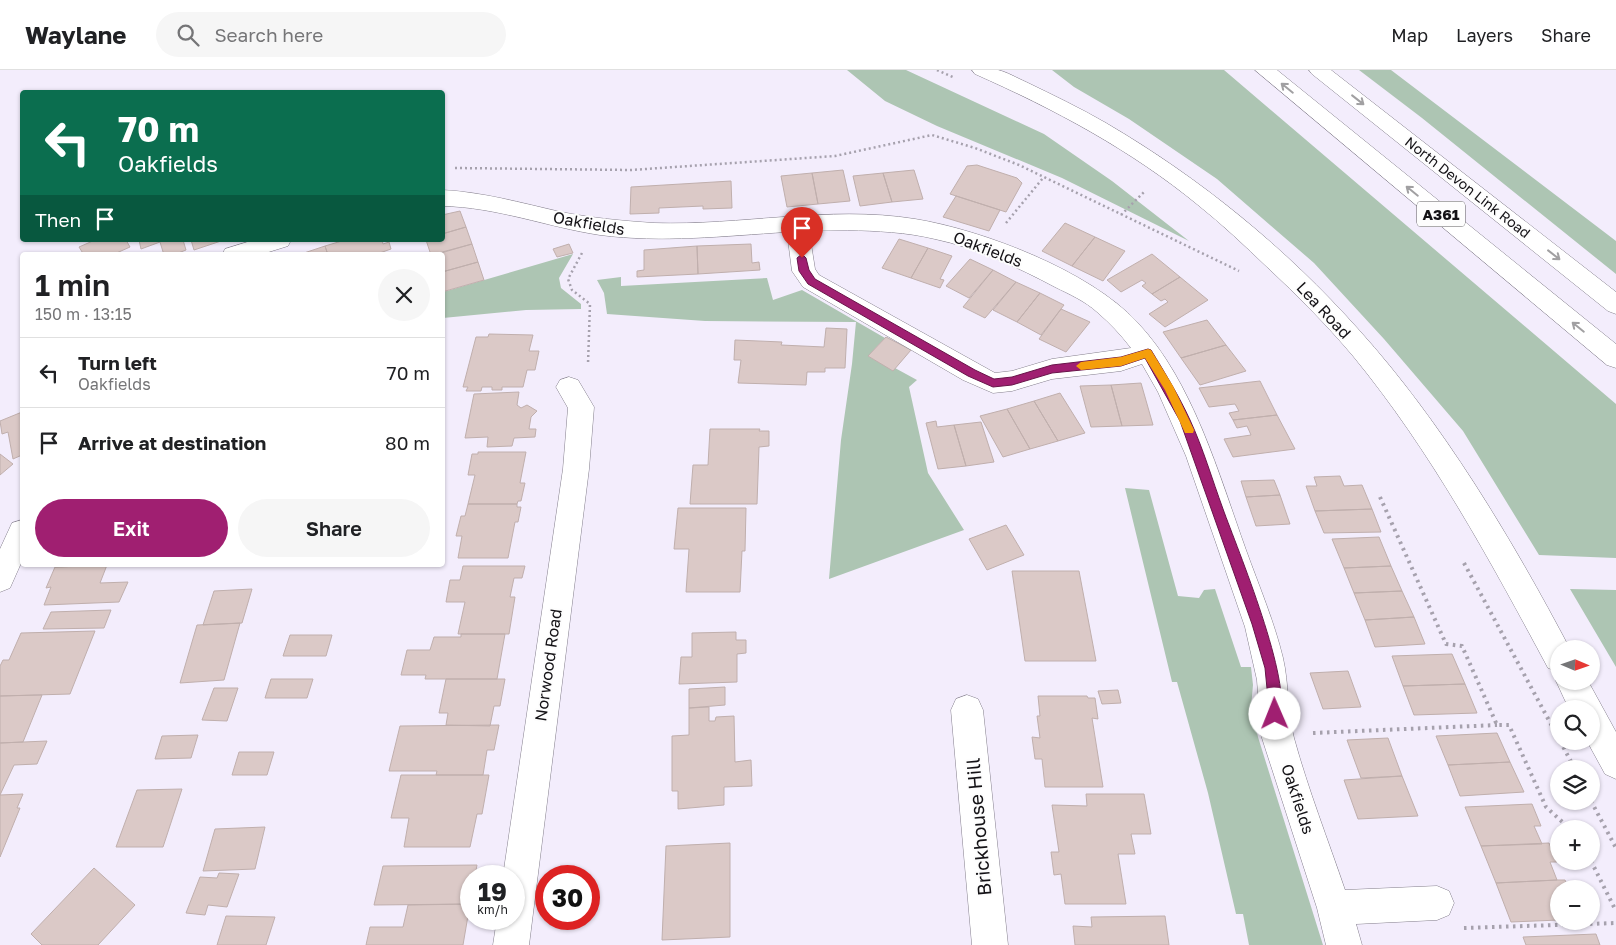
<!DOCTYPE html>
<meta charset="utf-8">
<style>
body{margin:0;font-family:"Golos Text",sans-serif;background:#f6f6f6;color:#202124;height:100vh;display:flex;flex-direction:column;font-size:19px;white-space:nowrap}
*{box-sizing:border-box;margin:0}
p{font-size:16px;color:#757577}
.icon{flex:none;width:28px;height:28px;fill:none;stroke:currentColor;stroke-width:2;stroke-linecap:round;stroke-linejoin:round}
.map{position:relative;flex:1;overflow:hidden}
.sheet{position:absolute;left:20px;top:182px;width:425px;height:315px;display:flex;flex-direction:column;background:#fff;border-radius:5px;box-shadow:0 1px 4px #0004}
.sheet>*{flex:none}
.banner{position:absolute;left:20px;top:20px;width:425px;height:152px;border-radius:5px;box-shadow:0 1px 4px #0004;background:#0b6e4f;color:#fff;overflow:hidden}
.needle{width:32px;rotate:92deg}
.controls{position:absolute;left:1550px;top:570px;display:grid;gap:10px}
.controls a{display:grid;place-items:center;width:50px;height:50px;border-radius:50%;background:#fff;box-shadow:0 1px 4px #0004;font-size:25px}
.speed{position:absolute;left:460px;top:795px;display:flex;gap:10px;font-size:25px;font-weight:700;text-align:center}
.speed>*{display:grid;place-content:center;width:65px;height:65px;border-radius:50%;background:#fff;box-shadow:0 1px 4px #0004;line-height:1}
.speed small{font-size:12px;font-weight:400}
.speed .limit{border:8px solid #d22;background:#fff;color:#111}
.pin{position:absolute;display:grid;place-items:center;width:42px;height:42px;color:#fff;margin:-51px -21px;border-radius:50% 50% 50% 0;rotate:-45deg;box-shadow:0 0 5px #0007}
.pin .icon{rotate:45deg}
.me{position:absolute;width:55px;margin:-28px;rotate:359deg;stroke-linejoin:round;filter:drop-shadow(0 0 4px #0008)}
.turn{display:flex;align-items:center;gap:18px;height:105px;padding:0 15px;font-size:22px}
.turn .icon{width:65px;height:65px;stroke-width:2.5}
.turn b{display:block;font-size:35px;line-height:42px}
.then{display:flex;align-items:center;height:48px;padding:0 15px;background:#0003;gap:10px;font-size:19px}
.round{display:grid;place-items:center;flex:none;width:52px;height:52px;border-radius:26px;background:#f6f6f6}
.headline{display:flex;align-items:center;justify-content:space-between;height:85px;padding:0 15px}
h1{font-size:30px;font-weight:600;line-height:38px}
.cta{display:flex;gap:10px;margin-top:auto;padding:10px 15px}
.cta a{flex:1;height:58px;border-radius:30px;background:#a01f71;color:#fff;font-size:20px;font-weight:600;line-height:58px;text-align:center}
.cta a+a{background:#f6f6f6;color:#202124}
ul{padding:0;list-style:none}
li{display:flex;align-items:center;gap:15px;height:70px;padding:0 15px;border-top:1px solid #e0e0e0}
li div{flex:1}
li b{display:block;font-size:19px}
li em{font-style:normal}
header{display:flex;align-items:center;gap:30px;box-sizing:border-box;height:70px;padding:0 25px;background:#fff;border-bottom:1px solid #e0e0e0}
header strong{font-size:24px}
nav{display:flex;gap:28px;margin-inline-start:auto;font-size:18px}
.search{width:350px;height:45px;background:#f6f6f6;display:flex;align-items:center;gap:12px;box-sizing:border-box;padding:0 18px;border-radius:28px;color:#757577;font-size:19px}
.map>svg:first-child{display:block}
</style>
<header>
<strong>Waylane</strong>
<div class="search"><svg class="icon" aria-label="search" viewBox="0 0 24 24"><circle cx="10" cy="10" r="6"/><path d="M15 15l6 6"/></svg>Search here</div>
<nav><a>Map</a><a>Layers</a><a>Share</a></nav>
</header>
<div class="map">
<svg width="1616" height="875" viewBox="0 0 1616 875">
<rect width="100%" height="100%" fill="#f3edfc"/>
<path fill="#adc5b3" d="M847,0h59l138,64 68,47 77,60 -127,-63 -125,-52 -52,-25z
M1052,0h172l392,334v154l-77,-3 -76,-124 -79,-92 -70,-76 -97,-84 -88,-60 -55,-32z
M1359,0h32l225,171v33l-194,-156z
M573,184l-14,24 2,10 20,16v5l-55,1 -83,8v-26z
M621,207v9l146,-8 6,22 29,-10 83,48 -17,18 25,14 2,-2 22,12 -8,7 19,86 36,57 -135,49 12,-139 11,-76 4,-42 -151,-1 -98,-7 -3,-21 -7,-13z
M1125,418l24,2 29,106 21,2 5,-8 11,-1 26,78h10l2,18 -2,22 7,30 65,208h-74l-6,-31h-7l-28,-121 -31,-111h-5z
M1570,519l46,1v77z"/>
<path fill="#dbc9c7" stroke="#c0afad" d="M977,95l40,13 5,5 -16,29 -56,-18 17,-28z
M843,100l7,31 -32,3 -6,-31z
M914,100l9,29 -31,3 -9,-29z
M812,103l6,31 -31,3 -6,-31z
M883,103l9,29 -32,4 -7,-30z
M731,111l1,27 -29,1v-3l-44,2v5l-29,1 1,-27z
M956,126l44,14 -11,21 -46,-14z
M460,141l6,16 -24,7v-19z
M1065,153l30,14 -23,29 -30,-15z
M466,157l6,17 -41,11 -5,-15h16v-6z
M1095,167l30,14 -22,30 -31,-15z
M899,169l29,9 -17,30 -29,-10z
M95,170h31l4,7 -18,8h-28l-5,-8z
M139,170h44l3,10 -13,5h-9l-4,-13 -19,7z
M191,170h33l-30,10z
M345,170h37l1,4 6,-2 2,7 -17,6h-46l-3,-9z
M472,174l6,18 -36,10v-17h-8z
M569,174l4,9 -16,4 -4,-8z
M751,174l1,19 7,-1 1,8 -62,4 -1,-28z
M325,176l3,9h-30z
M697,176l1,28 -61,3v-6l7,-1v-20z
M928,178l24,8 -12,23 4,1 -4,8 -29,-10z
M1152,184l28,23 -28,17 -10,-8 4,-3 -4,-3 -21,12 -14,-12z
M970,189l23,11 -24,28 -23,-12z
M478,192l6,18 -42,12v-20z
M993,200l23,12 -31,36 -22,-11z
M1180,207l28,23 -43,27 -16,-13 19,-12 -3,-3 -4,2 -9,-7z
M1016,212l24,11 -23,29 -24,-12z
M1040,223l24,12 -23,30 -24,-13z
M1061,239l29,13 -24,30 -27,-13z
M1207,250l19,25 -45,13 -18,-26z
M826,258l21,1 -2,39h-20v4h-18l-1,13 -68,-2 3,-23h-7l1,-20 47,2 -1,3 43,2z
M489,264l44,1 -4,16h10l-4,19h-8l-4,17h-21v3h-10v-3h-10l-1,4h-15l2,-4h-5l13,-50h12z
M886,267l25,13 -18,21 -25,-15z
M1226,275l20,26 -46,14 -19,-27z
M1260,311l17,34 -44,5 -4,-7 10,-2 -4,-7 -26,3 -10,-19z
M1141,313l12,42 -31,1 -11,-41z
M1111,315l11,41 -31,1 -11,-41z
M519,322l-2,13 4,3 6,-3 10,6 -6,6 -2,12h7l-1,8 -21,1 -2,8 -25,1 1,-10 -23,1 9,-44z
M1060,323l25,40 -27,8 -24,-40z
M1034,331l24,40 -28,8 -23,-40z
M1007,339l23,40 -27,8 -23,-41z
M22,342v43l-9,4 -5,-27 -6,2 -2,-13z
M1277,345l18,34 -62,8 -9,-18 27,-4 -4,-9 -10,2 -4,-8z
M936,351l1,6 17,-2 12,41 -28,3 -12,-46z
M981,352l13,40 -28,4 -12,-41z
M710,359h50l-1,2h10v15l-10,1 -2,57h-67l3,-39h15z
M478,382h48l-6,31h5l-4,18h-3l-1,3h-49l7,-29h-7l4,-21h6z
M0,384l13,10 -13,11z
M1340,406l4,10 18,-1 10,24 -57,2 -9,-25h11l-3,-9z
M1274,410l6,15 -34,2 -5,-16z
M1280,425l10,29 -34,2 -10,-29z
M468,434h49v3h4l-3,15h-3l-7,36h-50l4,-22h-6l5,-20h4z
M678,438h68l-1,43h-3l-2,41h-54l3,-43h-15z
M1372,439l9,23 -57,1 -9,-22z
M1006,455l18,30 -37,15 -18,-31z
M1379,467l12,29 -47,2 -12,-29z
M56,495h68l-69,2z
M107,495l-7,18 28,-1 -9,20 -75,3 7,-18 -5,1 9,-21z
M463,496h62l-3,12h-8l-4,19h5l-6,37h-51l7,-32h-19l4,-22h10z
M1391,496l11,25 -48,2 -10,-25z
M1012,501h67l17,90h-71z
M252,519l-10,34 -39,2 11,-34z
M1402,521l12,26 -49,3 -11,-27z
M111,540l-7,18 -61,1 8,-17z
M1414,547l11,27 -50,3 -10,-27z
M240,553l-16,57 -44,3 17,-58z
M95,561l-25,63 -70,2v-30l3,-6h6l12,-27z
M736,562v8h10v13l-9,1v28l-58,2 2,-27h11v-24z
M461,564h44l-8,45h-72l1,-4h-25l6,-25h23l4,-13h27z
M290,565h42l-6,21h-43z
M1452,584l13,30 -62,2 -11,-30z
M1348,601l13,36 -38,2 -13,-36z
M271,609h42l-6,19h-42z
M446,609h59l-5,27h-6l-4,20 -44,-1 2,-12h-9z
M1465,614l12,29 -63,2 -11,-29z
M725,617v18l-36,3v-19z
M214,618h24l-11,33 -25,-1z
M1118,620l3,13 -19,1 -4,-13z
M42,625l-19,47 -23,1v-47z
M1038,626h49l1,2h7l3,21 -6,-1 11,69h-58l-3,-28h-7l-3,-22 8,1 -3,-22h3z
M709,637v14h6l1,-4 18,-1 1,46 16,-2 1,26 -28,1v18l-46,4v-18h-6v-55l17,-1v-27z
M499,655l-5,25h-7l-4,25h-47l1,-4h-48l11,-45z
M1497,663l13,29 -62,3 -12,-29z
M198,665l-7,23 -36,1 7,-23z
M1388,668l14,38 -41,2 -14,-38z
M47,671l-10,23 -23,1 -14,30v-52z
M239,682h35l-7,23h-35z
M1510,692l14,30 -64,4 -12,-31z
M401,705h88l-7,39h-5l-7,33h-66l5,-29h-18z
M1402,706l16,40 -60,3 -14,-39z
M182,719l-19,58h-47l21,-57z
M23,724l-6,14h3l-20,49v-62z
M1086,724h58l7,40h-20l4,20h-17l8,50h-61l-4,-30 -7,1 -3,-23h8l-7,-47 35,1z
M1532,734l9,22h-7l8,18 -61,2 -16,-39z
M265,757l-10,42 -52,2 12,-42z
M730,773v94l-68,3 4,-94z
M1549,773l8,19h-7l7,18 -61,3 -15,-37z
M477,795l-2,11h-4l-1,28 -96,1 9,-39z
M94,798l41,37 -37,40h-56l-11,-11z
M219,803l20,1 -12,33 -19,-2 -3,10 -19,-2 14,-36 17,1z
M1557,810h8l4,9h-10v31l-48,2 -15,-39z
M470,834l-7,41h-97l4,-18h33l5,-22z
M226,846l49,1 -9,28h-49z
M1165,846l4,29h-94l-2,-19 19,1 -1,-10z
M1596,864l4,11h-74l-3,-8z"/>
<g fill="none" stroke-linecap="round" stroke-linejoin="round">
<g stroke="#847f8c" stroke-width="1">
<path id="minor" d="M442,120c41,2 79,13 119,22 31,6 62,9 93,11 87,3 174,-18 261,-4 68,11 175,52 222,103 56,59 82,153 109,228 13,36 28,71 37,108 6,26 4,54 11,80 14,51 34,102 51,152l92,-4 12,5 5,12 -5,12 -12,5 -81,4 6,21h-36l-9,-37 -56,-173 -4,-55 -12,-53 -59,-171 -28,-64 -16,-28 -21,7 -69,8 -40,12 -19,2 -30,-13 -160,-93 -11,-16 -5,-39c-63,4 -125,11 -187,3 -53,-8 -103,-28 -158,-29zM848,160c29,1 58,2 87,9 42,9 82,28 120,48 14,7 30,14 42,25 13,11 24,23 34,36l-79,11 -40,12 -17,2 -176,-98 -4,-6 -6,-38z
M254,170h37l-3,6 -29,9h-37l3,-6z
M569,307l9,3 16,27 -5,62 -60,476h-36l4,-26h17v-43h-11l60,-407 5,-61 -12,-21 4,-7z
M22,450v41l-12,27 -10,4v-43l12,-26z
M967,625l11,4 5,11 25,235h-36l-21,-235 5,-11z"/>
</g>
<g stroke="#847f8c" stroke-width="1">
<path id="tertiary" d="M972,0c8,0 18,0 26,0 9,2 19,8 28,12 27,13 54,26 80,41 94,55 180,125 253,207 83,92 153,209 211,319h-11v23l-11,-4c-58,-108 -117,-217 -195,-312 -27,-32 -56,-61 -86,-89 -22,-21 -45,-43 -69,-62 -67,-55 -144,-96 -223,-131z
M1559,604v7h29l28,51v47l-11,-5 -18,-33h4v-32h-22l-13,-28z"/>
</g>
<g stroke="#847f8c" stroke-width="1">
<path id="trunk" d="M1255,0h22l339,274v24l-9,-3z
M1309,0h22l285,222v22l-8,-3 -296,-237z"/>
</g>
<path stroke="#a6a1ad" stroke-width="2.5" stroke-dasharray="2 3" stroke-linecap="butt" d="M937,0l18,8
M455,98l176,2 204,-14 97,-21 43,13 44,17 220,106
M1121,145l24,-24
M1006,153l37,-45
M582,183l-14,26 4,11 18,14 -2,60"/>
<path stroke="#a6a1ad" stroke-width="4" stroke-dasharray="2.5 4.5" stroke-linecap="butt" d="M1380,427l66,147 16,2 35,79h12l37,82 24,22
M1464,493l95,176
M1313,663l184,-8
M1560,671l15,28
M1591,731l25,47
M1591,791l25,50
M1464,858l152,-5"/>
<use href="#minor" fill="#fff" fill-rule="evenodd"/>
<use href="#tertiary" fill="#fff" fill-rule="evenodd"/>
<use href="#trunk" fill="#fff" fill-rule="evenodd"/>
</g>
<defs><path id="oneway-shaft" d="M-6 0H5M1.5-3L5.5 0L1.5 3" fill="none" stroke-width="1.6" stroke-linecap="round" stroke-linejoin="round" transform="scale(1.25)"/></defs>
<g stroke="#a1a0a2">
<use href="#oneway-shaft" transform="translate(1287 18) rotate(-141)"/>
<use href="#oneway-shaft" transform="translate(1358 30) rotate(38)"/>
<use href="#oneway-shaft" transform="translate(1412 121) rotate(-141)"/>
<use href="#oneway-shaft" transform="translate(1554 185) rotate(38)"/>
<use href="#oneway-shaft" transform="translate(1578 257) rotate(-141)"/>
</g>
<path fill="#a01f71" stroke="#681449" d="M802,184l4,4 3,12 6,9 160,91 19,9 18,-2 40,-12 69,-8 27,-8 3,1c14,23 28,46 39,70 13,28 22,59 33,89 14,39 71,175 56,210l-4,2 -5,-2 -5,-51 -13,-44 -72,-203 -35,-63 -24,8 -69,7 -40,12 -19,2 -25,-11 -160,-92 -9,-13 -2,-13z"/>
<path fill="#f59e0b" d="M1148,279l3,1 22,36 21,44 -1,3h-8l-20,-43 -20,-32 -24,8 -40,4 -5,-4 5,-4 40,-5z"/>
<g text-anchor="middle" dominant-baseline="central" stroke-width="4" stroke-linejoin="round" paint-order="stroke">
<g font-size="14" fill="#141216" stroke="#fdfdfd">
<text transform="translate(1468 117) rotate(38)">North Devon Link Road</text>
</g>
<rect fill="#fdfdfd" stroke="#5a585b" stroke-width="1" x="1417" y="131.5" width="48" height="25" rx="4"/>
<g font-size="15" font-weight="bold" fill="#141216">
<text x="1441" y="144">A361</text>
</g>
<g font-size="16" fill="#141216" stroke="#fdfdfd">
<text transform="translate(589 153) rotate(10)">Oakfields</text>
<text transform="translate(988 179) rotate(21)">Oakfields</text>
<text transform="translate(1324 240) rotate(47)">Lea Road</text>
<text transform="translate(548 595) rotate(-82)">Norwood Road</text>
<text transform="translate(1298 729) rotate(72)">Oakfields</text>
</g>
<g font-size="19" fill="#141216" stroke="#fdfdfd">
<text transform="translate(978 757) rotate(-95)">Brickhouse Hill</text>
</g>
</g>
</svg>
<div class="controls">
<a><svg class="needle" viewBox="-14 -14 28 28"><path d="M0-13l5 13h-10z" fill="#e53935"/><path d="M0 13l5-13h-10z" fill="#757577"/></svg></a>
<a><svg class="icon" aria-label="search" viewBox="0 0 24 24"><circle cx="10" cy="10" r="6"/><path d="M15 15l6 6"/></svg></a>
<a><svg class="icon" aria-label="layers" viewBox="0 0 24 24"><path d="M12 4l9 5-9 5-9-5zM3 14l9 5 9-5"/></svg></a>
<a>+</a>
<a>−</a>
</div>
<div class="speed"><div>19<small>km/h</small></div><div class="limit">30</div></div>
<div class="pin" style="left:802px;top:188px;background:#d93025"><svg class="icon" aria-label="arrive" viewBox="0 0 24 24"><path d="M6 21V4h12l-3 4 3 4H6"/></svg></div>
<svg class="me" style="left:1275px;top:644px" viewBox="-20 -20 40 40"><circle r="19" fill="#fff"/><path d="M0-13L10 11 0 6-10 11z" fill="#a01f71"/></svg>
<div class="banner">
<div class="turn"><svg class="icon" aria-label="left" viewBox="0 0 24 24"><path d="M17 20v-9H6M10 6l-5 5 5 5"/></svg><div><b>70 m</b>Oakfields</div></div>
<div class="then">Then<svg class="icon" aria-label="arrive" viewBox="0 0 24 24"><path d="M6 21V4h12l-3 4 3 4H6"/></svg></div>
</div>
<section class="sheet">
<div class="headline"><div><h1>1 min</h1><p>150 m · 13:15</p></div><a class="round"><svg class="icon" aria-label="close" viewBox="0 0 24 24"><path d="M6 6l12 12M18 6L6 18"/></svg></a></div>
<ul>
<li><svg class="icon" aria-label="left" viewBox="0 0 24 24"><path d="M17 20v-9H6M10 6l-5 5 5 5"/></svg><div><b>Turn left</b><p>Oakfields</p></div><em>70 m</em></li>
<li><svg class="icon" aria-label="arrive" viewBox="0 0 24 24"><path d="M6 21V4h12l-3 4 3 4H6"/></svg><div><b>Arrive at destination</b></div><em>80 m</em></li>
</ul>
<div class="cta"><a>Exit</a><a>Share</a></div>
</section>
</div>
